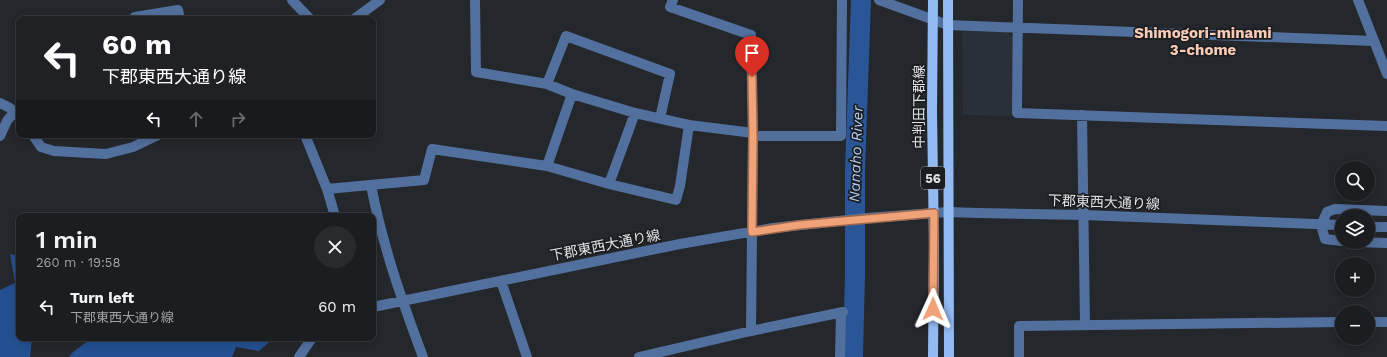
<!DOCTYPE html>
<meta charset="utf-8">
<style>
body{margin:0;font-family:"Work Sans","Noto Sans JP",sans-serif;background:#282a2d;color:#f1f3f6;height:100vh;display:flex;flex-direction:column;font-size:15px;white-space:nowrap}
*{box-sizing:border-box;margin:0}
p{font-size:13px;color:#a0a2a5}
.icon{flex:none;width:22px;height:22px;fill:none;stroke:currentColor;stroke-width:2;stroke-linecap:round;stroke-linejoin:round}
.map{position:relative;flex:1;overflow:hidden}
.panel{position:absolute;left:16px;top:213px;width:360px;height:128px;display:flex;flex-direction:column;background:#1b1d20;border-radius:8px;box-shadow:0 2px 10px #0003,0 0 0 1px #393b3e}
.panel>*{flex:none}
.top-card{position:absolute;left:16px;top:16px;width:360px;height:122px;border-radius:8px;box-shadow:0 2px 10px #0003,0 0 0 1px #393b3e;background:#202124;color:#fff;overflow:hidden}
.fabs{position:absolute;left:1335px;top:161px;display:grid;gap:8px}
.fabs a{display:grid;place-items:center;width:40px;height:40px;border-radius:50%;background:#1b1d20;box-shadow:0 2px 10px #0003,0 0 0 1px #393b3e;font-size:20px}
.pin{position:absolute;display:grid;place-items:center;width:34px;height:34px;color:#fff;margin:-41px -17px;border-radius:50% 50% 50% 0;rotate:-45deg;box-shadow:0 0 4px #0007}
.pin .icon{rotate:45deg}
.me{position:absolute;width:44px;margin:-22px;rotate:1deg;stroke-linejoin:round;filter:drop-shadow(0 0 3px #0008)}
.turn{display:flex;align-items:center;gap:14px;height:84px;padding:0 20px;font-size:18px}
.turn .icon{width:52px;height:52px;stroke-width:2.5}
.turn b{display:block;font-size:28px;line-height:34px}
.lanes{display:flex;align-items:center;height:38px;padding:0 20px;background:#0003;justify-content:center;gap:20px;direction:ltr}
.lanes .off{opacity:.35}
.round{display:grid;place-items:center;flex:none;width:42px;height:42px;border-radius:21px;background:#282a2d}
.summary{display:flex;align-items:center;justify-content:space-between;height:68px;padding:0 20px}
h1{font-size:24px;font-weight:600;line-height:30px}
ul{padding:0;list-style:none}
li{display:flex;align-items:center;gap:12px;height:52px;padding:0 20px}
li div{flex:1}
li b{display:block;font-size:15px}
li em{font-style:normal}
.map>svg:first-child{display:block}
</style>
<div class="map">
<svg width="1387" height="357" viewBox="0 0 1387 357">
<rect width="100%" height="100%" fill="#24272b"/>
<path fill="#2a3039" d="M962,31l45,1 6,6v78l-50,-1z"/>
<path fill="#245091" d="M10,254l9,2v82h13l-2,19h-30v-67l15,-7z
M92,338h182l-15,13 -23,-4 -4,10h-163l4,-5z"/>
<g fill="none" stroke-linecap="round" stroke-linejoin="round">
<path stroke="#2a5698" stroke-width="20" d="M853,357l2,-83v-104l6,-170"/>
<path stroke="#52709e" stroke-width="10" d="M292,0l18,19
M475,0l1,72 71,12 25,10 63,19 54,12 64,8
M673,0l-3,7 81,28 2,101 -2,195
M879,0l69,25 426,16
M1018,0l-1,113 370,13
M1358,0l29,74
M135,19v-2l43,-7 2,9
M354,19l26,-19
M547,84l19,-48 104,38 -10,44
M0,103l10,5 9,9
M1082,115l3,210
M33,135l8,12 13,4 52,3 27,-7 25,-12
M305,135l22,54 8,27
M0,136l7,-15 7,-9
M753,136h88l1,-136
M547,166l25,-72
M609,184l26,-71
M371,185c11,59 31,116 52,172
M327,189l97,-9 8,-31 115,17 62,18 67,16 4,-14 9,-61
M1368,227h19
M1342,241l-17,-2 -4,-14 6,-13 8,-3 52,2
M1356,242l31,1
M501,281l26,76
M373,307l307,-63 93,-16 93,-10 82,-6 30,1 106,2 258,10
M1368,322h19
M299,357l13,-19
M639,357l112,-26 92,-19
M840,357l1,-44
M1019,357v-31l323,-4"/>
<path stroke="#94baf2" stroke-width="10" d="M948,0l1,357
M933,357l1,-110 -2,-136 1,-111"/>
</g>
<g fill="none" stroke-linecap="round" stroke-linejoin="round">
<g stroke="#9c694f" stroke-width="10">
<path id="route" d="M752,77l1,59 -1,96 47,-7 135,-12 -1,96"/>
</g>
<use href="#route" stroke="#f0a279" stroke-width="7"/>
</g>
<g text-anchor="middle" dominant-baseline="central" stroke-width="3.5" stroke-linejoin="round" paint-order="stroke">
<rect fill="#1b1d21" stroke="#a5a7aa" stroke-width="1" x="921" y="167" width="24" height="22" rx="3"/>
<g font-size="13" font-weight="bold" fill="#e0e2e5">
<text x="933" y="178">56</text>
</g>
<g font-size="14" fill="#e0e2e5" stroke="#1b1d21">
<text transform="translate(919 107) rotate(-90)">中判田下郡線</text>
<text transform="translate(1104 202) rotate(2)">下郡東西大通り線</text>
<text transform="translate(605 245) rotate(-11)">下郡東西大通り線</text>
</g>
<g font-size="15" font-weight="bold" fill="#f9cbb5" stroke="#1b1d21">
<text x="1203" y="33">Shimogori-minami<tspan x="1203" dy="17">3-chome</tspan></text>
</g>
<g font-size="15" font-style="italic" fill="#b4cdf2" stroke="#1b1d21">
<text transform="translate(856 154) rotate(-88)">Nanaho River</text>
</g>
</g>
</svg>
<div class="fabs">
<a><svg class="icon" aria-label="search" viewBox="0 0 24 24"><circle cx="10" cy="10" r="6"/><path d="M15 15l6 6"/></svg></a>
<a><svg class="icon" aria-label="layers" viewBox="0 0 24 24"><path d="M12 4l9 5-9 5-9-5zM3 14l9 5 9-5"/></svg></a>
<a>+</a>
<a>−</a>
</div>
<div class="pin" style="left:752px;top:77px;background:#d93025"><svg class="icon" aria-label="arrive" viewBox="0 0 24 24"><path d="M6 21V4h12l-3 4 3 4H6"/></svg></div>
<svg class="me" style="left:933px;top:309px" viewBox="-20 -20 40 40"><path d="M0-17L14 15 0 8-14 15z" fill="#f0a279" stroke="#fff" stroke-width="4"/></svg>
<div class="top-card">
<div class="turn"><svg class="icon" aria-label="left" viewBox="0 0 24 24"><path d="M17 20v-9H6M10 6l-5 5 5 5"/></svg><div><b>60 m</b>下郡東西大通り線</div></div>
<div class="lanes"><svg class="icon" aria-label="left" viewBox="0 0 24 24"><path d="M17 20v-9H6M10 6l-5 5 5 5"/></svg><svg class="icon off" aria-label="ahead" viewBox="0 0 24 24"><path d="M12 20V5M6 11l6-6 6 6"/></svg><svg class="icon off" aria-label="right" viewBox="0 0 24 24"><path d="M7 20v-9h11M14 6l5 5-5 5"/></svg></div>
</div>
<section class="panel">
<div class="summary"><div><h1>1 min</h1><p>260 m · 19:58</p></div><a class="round"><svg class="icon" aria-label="close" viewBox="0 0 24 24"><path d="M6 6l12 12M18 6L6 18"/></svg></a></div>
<ul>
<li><svg class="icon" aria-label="left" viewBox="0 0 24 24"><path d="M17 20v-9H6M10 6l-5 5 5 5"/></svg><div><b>Turn left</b><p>下郡東西大通り線</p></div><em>60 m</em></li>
</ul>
</section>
</div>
